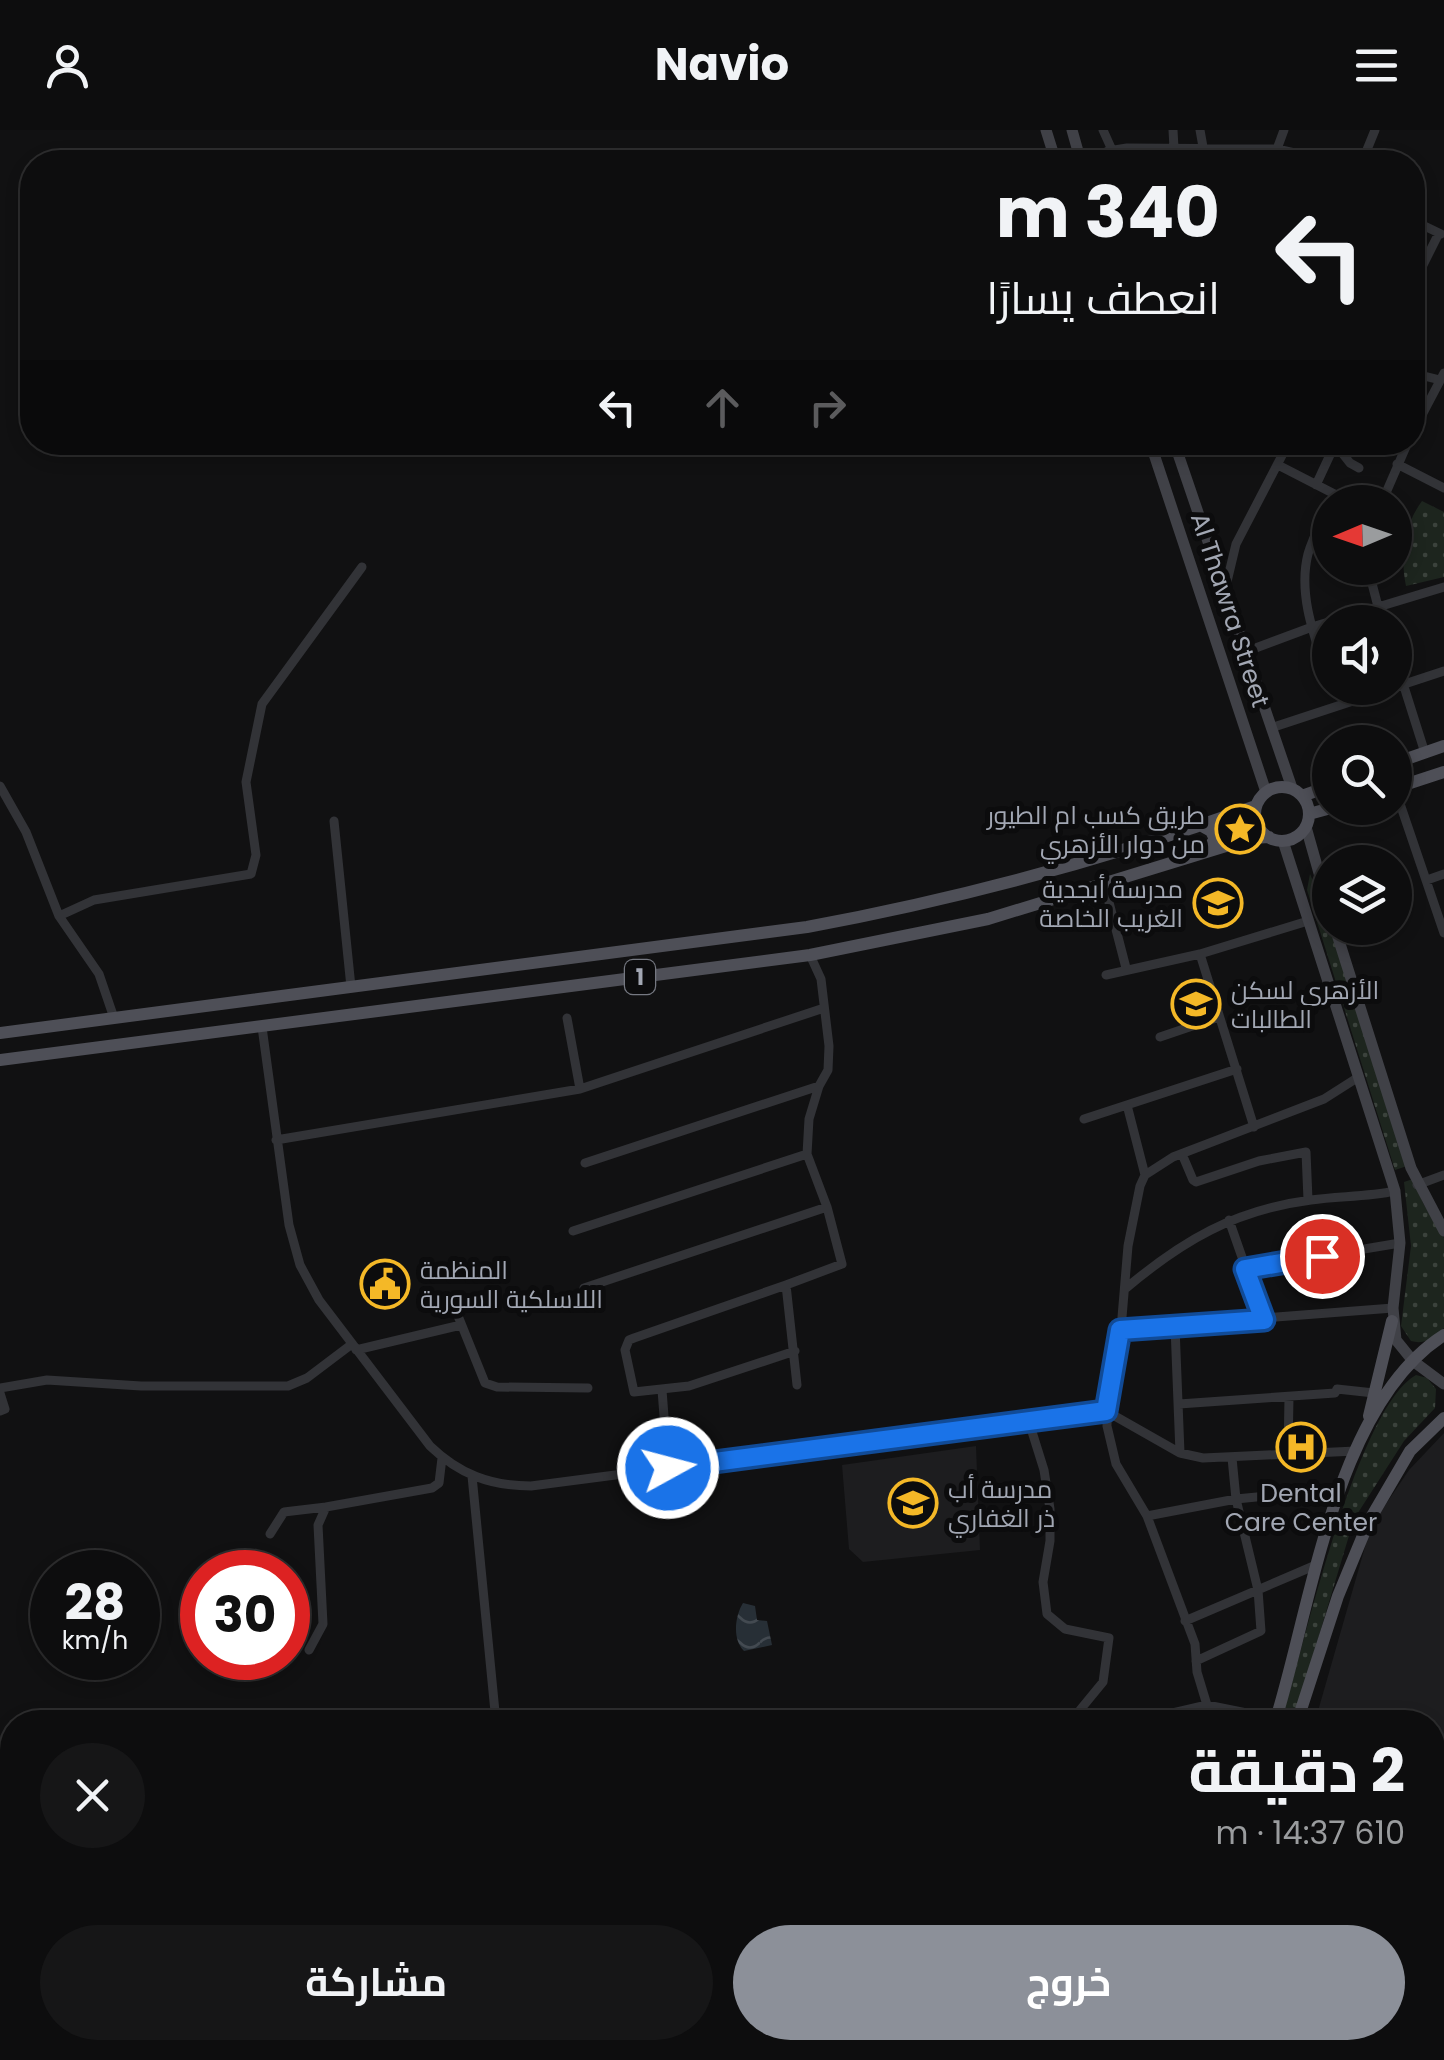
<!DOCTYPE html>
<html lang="ar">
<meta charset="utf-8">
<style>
body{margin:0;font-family:Poppins,Cairo,sans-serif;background:#161617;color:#f1f3f6;direction:rtl;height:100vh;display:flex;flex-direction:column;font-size:38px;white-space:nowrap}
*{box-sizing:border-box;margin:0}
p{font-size:32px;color:#9a9c9e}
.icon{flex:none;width:55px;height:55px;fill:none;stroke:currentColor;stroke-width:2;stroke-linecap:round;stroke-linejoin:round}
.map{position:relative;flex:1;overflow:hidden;direction:ltr}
.drawer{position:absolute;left:0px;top:1580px;width:1445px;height:350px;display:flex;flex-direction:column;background:#0d0d0e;border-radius:40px 40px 0 0;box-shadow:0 5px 15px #0003,0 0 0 2px #2d2d2e;direction:rtl}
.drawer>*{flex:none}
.guide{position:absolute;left:20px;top:20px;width:1405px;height:305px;border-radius:40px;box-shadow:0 5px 15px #0003,0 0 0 2px #2d2d2e;direction:rtl;background:#0d0d0e;color:#f1f3f6;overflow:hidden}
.needle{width:65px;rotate:268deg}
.fabs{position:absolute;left:1312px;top:355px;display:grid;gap:20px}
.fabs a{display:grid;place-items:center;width:100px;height:100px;border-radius:50%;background:#0d0d0e;box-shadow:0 5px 15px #0003,0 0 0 2px #2d2d2e;font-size:50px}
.speed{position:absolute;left:30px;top:1420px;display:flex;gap:20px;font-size:50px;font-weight:700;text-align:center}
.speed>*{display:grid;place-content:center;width:130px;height:130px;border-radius:50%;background:#0d0d0e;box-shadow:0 5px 15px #0003,0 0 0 2px #2d2d2e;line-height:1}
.speed small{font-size:25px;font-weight:400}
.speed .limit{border:15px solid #d22;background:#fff;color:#111}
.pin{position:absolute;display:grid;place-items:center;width:85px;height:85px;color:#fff;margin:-42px;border:5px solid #fff;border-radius:50%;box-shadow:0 2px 10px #0007}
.me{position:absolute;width:110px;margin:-55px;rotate:83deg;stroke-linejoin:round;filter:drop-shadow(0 0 8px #0008)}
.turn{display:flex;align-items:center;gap:35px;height:210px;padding:0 40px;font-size:45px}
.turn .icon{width:130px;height:130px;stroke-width:2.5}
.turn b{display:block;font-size:70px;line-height:85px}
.lanes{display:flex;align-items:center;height:95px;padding:0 40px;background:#0003;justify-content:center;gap:50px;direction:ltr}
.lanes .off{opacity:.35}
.round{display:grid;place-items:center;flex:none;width:105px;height:105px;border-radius:52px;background:#161617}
.headline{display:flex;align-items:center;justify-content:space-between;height:170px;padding:0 40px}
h1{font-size:60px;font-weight:700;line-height:75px}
.cta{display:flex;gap:20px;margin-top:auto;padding:20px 40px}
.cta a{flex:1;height:115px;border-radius:60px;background:#8c9099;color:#fff;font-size:40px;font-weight:700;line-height:115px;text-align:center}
.cta a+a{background:#161617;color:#f1f3f6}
header{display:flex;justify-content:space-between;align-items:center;height:130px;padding:0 40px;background:#0d0d0e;font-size:45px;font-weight:700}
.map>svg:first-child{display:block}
</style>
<header><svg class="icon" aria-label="menu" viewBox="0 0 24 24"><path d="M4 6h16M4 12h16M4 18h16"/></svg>Navio<svg class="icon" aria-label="person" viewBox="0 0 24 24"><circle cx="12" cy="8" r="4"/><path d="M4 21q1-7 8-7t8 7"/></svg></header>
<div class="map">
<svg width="1444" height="1930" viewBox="0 0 1444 1930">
<defs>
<pattern id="wetland-marsh" width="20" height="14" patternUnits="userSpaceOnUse" patternTransform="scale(2.5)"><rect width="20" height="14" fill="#1d251e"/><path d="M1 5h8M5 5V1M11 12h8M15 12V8" fill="none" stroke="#3b423c"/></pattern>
<pattern id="park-dots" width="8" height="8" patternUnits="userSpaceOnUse" patternTransform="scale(2.5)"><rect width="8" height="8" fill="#1d251e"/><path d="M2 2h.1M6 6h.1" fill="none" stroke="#3b423c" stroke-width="1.8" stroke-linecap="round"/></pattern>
<pattern id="water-waves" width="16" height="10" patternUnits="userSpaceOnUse" patternTransform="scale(2.5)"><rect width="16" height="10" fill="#272f36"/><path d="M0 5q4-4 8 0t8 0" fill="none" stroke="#434a51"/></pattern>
</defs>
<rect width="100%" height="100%" fill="#111112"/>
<path fill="#1d1d1f" d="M1444,1303v553l-12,-2v-262h-113l-1,-11 53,-185 38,-56z
M976,1316l4,104 -117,12 -14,-13 -7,-84z"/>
<path fill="url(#wetland-marsh)" d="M12,1669v50l-12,2v-51z"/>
<path fill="url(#park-dots)" d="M1422,371l22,11v65l-38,9c-6,-29 -2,-61 16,-85z
M1310,744l13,31 84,261 -12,4 -88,-280z
M1413,1049l10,24 21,35v90c-9,10 -19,17 -33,13l-10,-15 10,-80 -7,-64z
M1416,1245l11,3 9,11 -1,19 -31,33 -50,78 -58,193 -10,3 -1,-7c20,-68 73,-301 131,-333z"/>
<path fill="url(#water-waves)" d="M743,1473l12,3 2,14 10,1 5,24 -28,6c-12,-12 -9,-35 -1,-48z"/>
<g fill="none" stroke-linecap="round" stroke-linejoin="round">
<path stroke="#323337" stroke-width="9" d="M1103,0l9,20
M1173,0l1,18
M1200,0l3,17
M1089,32l19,-11 19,-3 150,1 7,-19
M1274,32l3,-13 57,13
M1362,32l13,-32
M1412,90l29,14
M1412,157l27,-54
M1412,243l28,7
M1412,304l32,-61
M1335,314l15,19 9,5
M1176,321l23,-9
M1397,334l47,24
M1278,335l72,37
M1316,355l20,-43
M1382,372l26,-60
M1330,373c-7,16 -17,33 -22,51 -11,43 9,89 22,130
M1368,438l14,54
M1225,460l11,-46 53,-102
M1245,522l67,-25 132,-40
M1395,528l30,95
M1271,598l173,-57
M0,656l26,46 33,84 40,58 15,44
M1395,659l49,144
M334,691l17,166
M1427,750l17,-6
M1104,753l22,85
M59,786l35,-16 157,-26 5,-19 -10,-73 16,-78 100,-137
M1200,824l54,173
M1106,845l94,-21 108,-33
M567,888l13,71
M262,897l27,198 11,40 19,35 111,146c29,28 60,40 101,40l575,-75 74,42 23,5 153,-7
M1160,907l59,-20
M1127,975l18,70
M1084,989l153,-50
M276,1010l304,-51 244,-81
M1182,1024l11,26 3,2 63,-21 47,-9 2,48
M585,1033l234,-77
M1417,1055l27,-10
M1229,1090l35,100
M573,1101l234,-77
M1245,1139l155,-26
M786,1155l-152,53 -5,2 -4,10 9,42 55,-6 106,-35
M584,1158l243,-81
M1125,1159c57,-48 109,-79 186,-89 28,-4 56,-3 84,-9
M450,1166l35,87 12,4 91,1
M1175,1197l5,126
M1121,1199l272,-21
M356,1220l105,-25
M797,1255l-11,-100 56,-21 -15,-57 -20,-53 2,-35 10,-33 9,-16 1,-24 -8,-67 -11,-24
M0,1258l47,-8 94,6h147l19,-8 45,-34
M662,1260l6,78
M0,1263l5,16 -5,2
M1179,1274l156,-11 2,-4 37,4
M1029,1292l15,48 6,39v32l-7,41 4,32 18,15 44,9 -6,44 -23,28 -4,12
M1288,1324l1,-57
M472,1346l24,246
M1147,1386l89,-17 105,-10
M270,1404l14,-22 42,-5
M1185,1491l131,-56
M309,1520l14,-26 -5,-99 8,-18 106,-19 7,-5 3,-25
M1196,1531l65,-30 -3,-41 -22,-91 -4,-41
M1207,1575l-10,-33 -2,-28 -48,-128 -31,-52 -9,-38 1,-38 13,-59 7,-83 12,-60 5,-11 28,-18 151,-58 33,-21
M1134,1592l73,-17 69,14
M1432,1669l12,25
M0,1869l12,-4
M239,1918l2,12
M282,1918l1,12
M428,1918l1,12
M867,1930l3,-12"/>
<path stroke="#323337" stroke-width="10" d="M539,1918l1,12
M942,1918l42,12"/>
<path stroke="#404147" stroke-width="11" d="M1046,0l10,32
M1072,0l9,32
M1150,312l116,350
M1174,312l118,346
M1306,697l24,85
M1283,711l112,350 5,52 -7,65 3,32 17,21 31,23
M1335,798l76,240 33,63"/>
<path stroke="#4e4f57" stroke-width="12" d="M1395,633l49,-17
M1255 684a27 27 0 1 1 54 0a27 27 0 1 1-54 0Z
M1395,658l49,-16
M1302,666l28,-10
M1309,684l22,-6
M1200,719l10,-3 5,-7 -4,-8 -9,-5
M0,903l807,-106c152,-28 303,-69 449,-121
M0,930l810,-105 178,-36 264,-81 17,-1
M1369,1286l23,-95
M1275,1592c36,-114 60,-318 169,-387
M1297,1592l41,-126 31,-75 41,-70 34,-33
M1180,1930l4,-12
M1204,1930l4,-12"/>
</g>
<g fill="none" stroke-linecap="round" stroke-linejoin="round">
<g stroke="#114b97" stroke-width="25">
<path id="route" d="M668,1338l438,-57 14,-81 144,-10 -19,-51 77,-13"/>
</g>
<use href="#route" stroke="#1a73e8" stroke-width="18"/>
</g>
<defs>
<g id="sight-ring" transform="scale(2.5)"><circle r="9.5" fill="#0c0c0d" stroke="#f4b827" stroke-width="1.5"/><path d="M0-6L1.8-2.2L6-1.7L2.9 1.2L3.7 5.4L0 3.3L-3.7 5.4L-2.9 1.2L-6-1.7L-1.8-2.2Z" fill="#f4b827"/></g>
<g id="school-ring" transform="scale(2.5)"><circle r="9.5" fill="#0c0c0d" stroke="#f4b827" stroke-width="1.5"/><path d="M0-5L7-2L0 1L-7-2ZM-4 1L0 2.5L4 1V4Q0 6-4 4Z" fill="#f4b827"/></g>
<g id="university-ring" transform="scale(2.5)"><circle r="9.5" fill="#0c0c0d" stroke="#f4b827" stroke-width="1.5"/><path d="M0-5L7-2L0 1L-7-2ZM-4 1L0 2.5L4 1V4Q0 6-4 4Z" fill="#f4b827"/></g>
<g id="civic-ring" transform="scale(2.5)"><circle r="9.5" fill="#0c0c0d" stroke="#f4b827" stroke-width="1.5"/><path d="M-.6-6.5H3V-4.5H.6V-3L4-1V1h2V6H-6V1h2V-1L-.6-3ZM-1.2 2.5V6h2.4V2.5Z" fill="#f4b827"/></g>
<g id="hospital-ring" transform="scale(2.5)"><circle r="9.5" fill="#0c0c0d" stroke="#f4b827" stroke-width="1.5"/><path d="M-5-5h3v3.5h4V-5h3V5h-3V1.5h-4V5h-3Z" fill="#f4b827"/></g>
</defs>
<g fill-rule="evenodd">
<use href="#sight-ring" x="1240" y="699"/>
<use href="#school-ring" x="1218" y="773"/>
<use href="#university-ring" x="1196" y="874"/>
<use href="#civic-ring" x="385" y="1154"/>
<use href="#hospital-ring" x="1301" y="1317"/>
<use href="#school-ring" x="913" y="1373"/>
</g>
<g text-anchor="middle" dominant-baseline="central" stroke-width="10" stroke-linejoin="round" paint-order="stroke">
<rect fill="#0c0c0d" stroke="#757881" stroke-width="2.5" x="625" y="830" width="30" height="34" rx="8"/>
<g font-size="22" font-weight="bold" fill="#a2a7b3">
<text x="640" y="847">1</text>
</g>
<g font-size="25" fill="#a2a7b3" stroke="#0c0c0d">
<text transform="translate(1230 480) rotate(72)">Al Thawra Street</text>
</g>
<g font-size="25" fill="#a2a7b3" stroke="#0c0c0d" text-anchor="start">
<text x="1205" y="685" text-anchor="end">طريق كسب ام الطيور<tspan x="1205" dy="29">من دوار الأزهري</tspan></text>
<text x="1183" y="759" text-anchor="end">مدرسة أبجدية<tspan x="1183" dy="29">الغريب الخاصة</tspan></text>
<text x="1231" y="860">الأزهري لسكن<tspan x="1231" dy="29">الطالبات</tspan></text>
<text x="420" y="1140">المنظمة<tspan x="420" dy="29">اللاسلكية السورية</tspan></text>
<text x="948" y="1359">مدرسة أب<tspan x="948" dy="29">ذر الغفاري</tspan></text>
<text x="1301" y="1363" text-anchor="middle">Dental<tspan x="1301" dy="29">Care Center</tspan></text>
</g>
</g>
</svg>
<div class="fabs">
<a><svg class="needle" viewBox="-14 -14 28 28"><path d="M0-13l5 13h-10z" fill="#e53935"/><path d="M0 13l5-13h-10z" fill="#9a9c9e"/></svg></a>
<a><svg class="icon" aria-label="sound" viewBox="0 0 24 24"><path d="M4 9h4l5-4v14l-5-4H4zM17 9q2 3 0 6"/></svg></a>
<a><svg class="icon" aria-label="search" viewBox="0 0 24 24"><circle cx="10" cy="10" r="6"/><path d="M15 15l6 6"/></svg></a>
<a><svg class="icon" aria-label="layers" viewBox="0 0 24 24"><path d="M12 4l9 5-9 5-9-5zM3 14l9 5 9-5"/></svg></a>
</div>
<div class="speed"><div>28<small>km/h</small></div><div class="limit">30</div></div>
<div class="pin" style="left:1322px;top:1126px;background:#d93025"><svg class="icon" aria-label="arrive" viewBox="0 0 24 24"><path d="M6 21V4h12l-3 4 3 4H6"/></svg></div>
<svg class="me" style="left:668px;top:1338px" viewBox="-20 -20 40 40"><circle r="17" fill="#1a73e8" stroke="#fff" stroke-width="3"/><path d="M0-11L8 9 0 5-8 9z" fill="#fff"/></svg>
<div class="guide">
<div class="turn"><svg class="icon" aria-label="left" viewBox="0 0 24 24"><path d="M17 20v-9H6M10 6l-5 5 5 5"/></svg><div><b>340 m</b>انعطف يسارًا</div></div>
<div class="lanes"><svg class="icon" aria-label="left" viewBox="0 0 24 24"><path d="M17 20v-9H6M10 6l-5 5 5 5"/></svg><svg class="icon off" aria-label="ahead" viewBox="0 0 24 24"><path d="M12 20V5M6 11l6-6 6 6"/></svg><svg class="icon off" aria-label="right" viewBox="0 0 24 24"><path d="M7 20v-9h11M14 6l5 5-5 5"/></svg></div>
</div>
<section class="drawer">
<div class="headline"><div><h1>2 دقيقة</h1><p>610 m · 14:37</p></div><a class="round"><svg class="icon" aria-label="close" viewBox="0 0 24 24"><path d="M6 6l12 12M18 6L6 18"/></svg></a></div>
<div class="cta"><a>خروج</a><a>مشاركة</a></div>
</section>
</div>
